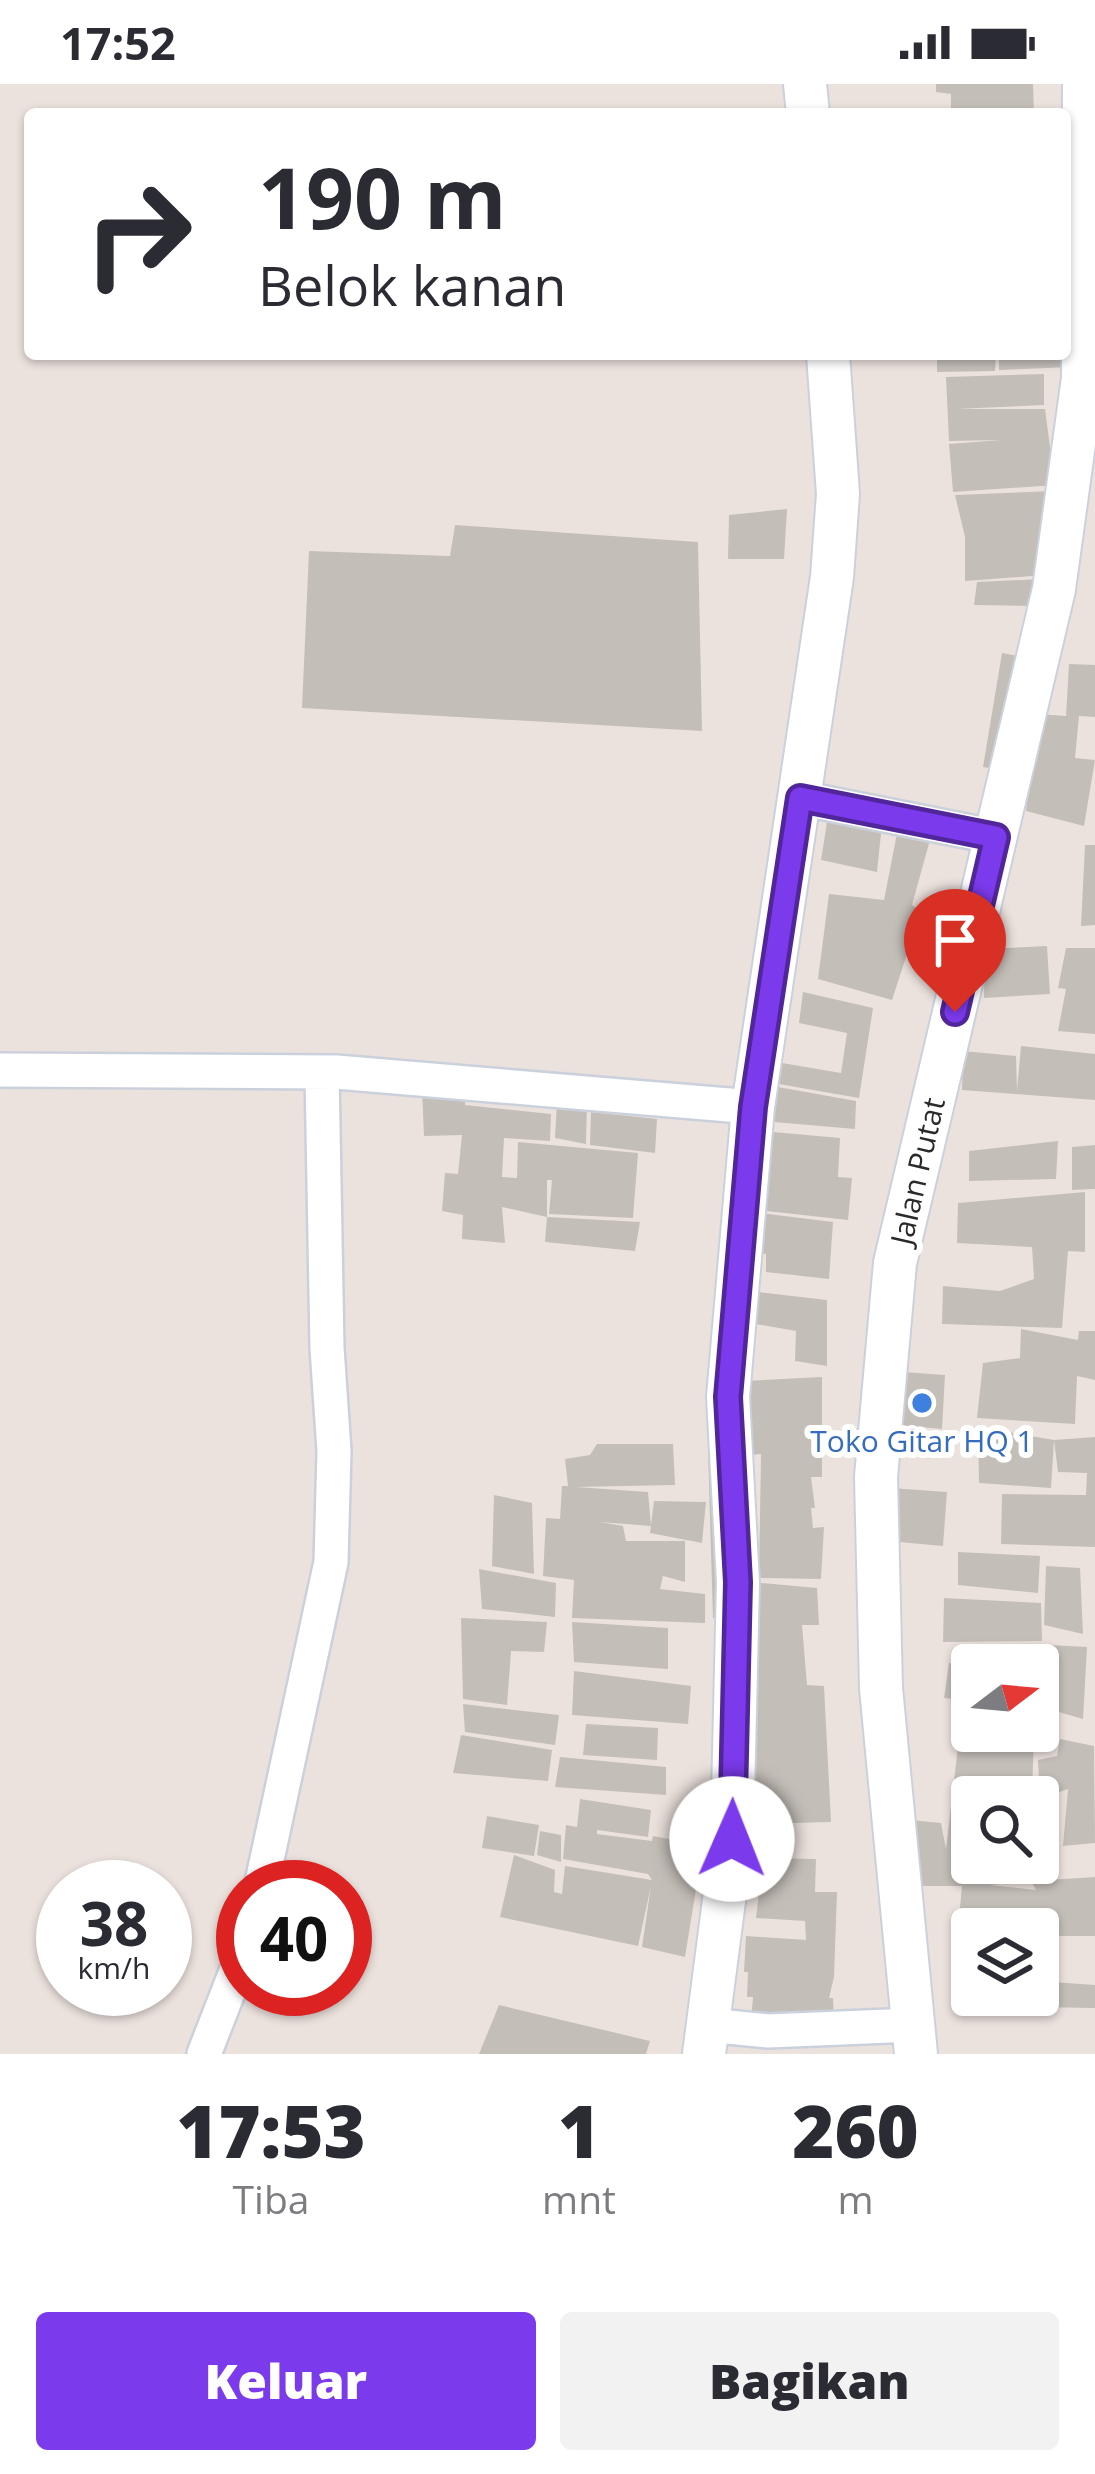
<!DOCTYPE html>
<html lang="id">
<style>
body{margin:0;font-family:"Open Sans",sans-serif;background:#f2f2f3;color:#2b2b33;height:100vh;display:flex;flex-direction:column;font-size:45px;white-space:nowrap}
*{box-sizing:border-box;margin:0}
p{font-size:39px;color:#7c7c81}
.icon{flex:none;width:66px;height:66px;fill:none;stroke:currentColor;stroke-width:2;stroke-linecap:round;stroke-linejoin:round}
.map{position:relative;height:1970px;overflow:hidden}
.details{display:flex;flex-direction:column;background:#fff;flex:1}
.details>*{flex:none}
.banner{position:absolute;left:24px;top:24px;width:1047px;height:252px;border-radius:12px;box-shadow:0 3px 9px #0004;background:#fff;color:#2b2b33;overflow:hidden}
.needle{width:78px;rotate:74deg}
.fabs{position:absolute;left:951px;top:1560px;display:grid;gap:24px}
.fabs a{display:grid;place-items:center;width:108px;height:108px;border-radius:12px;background:#fff;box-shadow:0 3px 9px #0004;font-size:60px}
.speed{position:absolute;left:36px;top:1776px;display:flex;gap:24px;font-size:60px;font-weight:700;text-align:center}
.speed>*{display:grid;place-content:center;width:156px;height:156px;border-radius:50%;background:#fff;box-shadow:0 3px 9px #0004;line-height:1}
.speed small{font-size:30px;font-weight:400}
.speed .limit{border:18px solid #d22;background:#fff;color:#111}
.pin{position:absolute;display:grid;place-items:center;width:102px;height:102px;color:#fff;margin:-123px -51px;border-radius:50% 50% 50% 0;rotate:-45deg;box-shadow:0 0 12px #0007}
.pin .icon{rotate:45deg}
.me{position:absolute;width:132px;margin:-66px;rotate:1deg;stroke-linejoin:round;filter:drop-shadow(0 0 9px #0008)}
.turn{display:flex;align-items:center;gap:42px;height:252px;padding:0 36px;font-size:54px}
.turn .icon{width:156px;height:156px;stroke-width:2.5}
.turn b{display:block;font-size:84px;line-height:102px}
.eta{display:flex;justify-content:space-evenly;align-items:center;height:204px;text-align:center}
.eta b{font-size:72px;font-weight:800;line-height:84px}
.cta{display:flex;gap:24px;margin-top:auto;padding:24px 36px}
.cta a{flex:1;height:138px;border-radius:12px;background:#7c3aed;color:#fff;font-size:48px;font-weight:800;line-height:138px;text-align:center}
.cta a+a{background:#f2f2f3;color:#2b2b33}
.status{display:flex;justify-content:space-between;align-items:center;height:84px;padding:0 60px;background:#fff;direction:ltr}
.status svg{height:33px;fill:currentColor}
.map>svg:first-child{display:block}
</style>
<div class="status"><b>17:52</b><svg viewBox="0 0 49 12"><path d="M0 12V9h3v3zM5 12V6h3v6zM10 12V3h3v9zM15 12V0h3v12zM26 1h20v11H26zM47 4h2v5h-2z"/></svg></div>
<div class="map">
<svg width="1095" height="1970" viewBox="0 0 1095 1970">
<rect width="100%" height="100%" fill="#ece2dd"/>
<path fill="#c4beb8" d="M936,0h97l1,30h-83v-20l-15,-2z
M937,270h59l-1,17 -58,1z
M999,270h69l2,13 -71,3z
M1044,290v31l-88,4h89l10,76 -102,7 -4,-48 52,-4 -52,1 -3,-64z
M1052,407l-7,84 -80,6v-44l-10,-42z
M787,425l-3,50h-56l1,-44z
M455,441l243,17 4,189 -400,-23 7,-157 141,5z
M1042,495l-3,27 -65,-1 3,-23z
M1002,569l26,5 -24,113 -21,-4z
M1069,580l26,1v52l-16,-1 -4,42 20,2 -11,66 -58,-15 12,-97 28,2z
M829,726l53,14 -5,48 -56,-12z
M899,739l34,6 -21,76 9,6 -29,89 -74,-21 11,-85 55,6z
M1085,761h10v80l-14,1z
M1047,862l3,48 -66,4 1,-49z
M1066,864h29v86l-37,-3 8,-42 -8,-1z
M803,908l70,16 -14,90 -86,-15 3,-21 65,11 6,-40 -48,-10z
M1021,962l74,8v46l-133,-10 1,-39 53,5 1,35z
M778,1003l78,14 -1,28 -81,-7z
M422,1005l44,4 -1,12 86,9 -1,27 -46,-3 -2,39 15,1 1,-36 120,11 -5,65 -84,-4 3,-34h-5v37l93,5 -5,29 -90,-9 2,-25 -45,-10 3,36 -43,-4 1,-24 -21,-4 3,-38 13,1 4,-39 -38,1z
M557,1017l30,1 -1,42 -31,-6z
M591,1028l66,7 -2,34 -65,-8z
M762,1047l78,7 -2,39 14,1 -4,42 -90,-10z
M1058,1057l-2,38 -87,2v-30z
M1095,1061v44l-23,1v-43z
M1085,1108v60l-17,-1 -6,77 -120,-4 1,-38 57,5 34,-12 -2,-32 -75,-4 1,-40z
M751,1128l82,10 -4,57 -63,-7v-18l-21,-2z
M758,1208l69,8v66l-32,-5 1,-30 -40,-7z
M1021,1245l57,11 1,-9h16v49l-18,-4 -2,48 -98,-6 6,-55 37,-5z
M890,1287l55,4 -3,54 -55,-5z
M822,1293v100h-11l4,31h-4l2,20 11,-1 -3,52 -62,-1 2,-124 -11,1 1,127 66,6 2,37h-17l5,60 17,1 7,136 -83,2 3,-205 -38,-1 -5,-168 42,-2 -6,-67z
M978,1343l76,13 -3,48 -72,-5z
M1095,1353v110l-94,-3 1,-50 84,1 1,-22 -29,-1 -4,-32z
M597,1360h76l2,41 -99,2 72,5 3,34 -51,-4 23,4 3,15h59v41l-22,-6 -3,13 45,5v29l-133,-5 2,-38 -31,-4 3,-58 14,1 2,-33h6l-3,-27 25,-4z
M891,1404l56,4 -4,54 -55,-5z
M494,1411l38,8 2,71 -42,-8z
M654,1417l52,1 -4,41 -52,-10z
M958,1468l82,4 -2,37 -80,-8z
M1046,1482l34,2 3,66 -39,-9z
M479,1485l77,14 -1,34 -73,-8z
M944,1514l97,5 1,38 -99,1z
M461,1534l86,4 -3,30 -33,-1 -4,54 -44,-6z
M572,1538l96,6v41l-94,-7z
M1049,1561l38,2 -4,72 -38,-11z
M949,1579l23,2v36l-28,-3z
M574,1587l117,15 -3,38 -116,-9z
M463,1620l96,11 -4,30 -90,-13z
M961,1637h11v10h62l-2,66h-60v50l-18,2h18v14h69l1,8 -15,11 -38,3 47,5 -5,-9 64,-4v59h-57v-7h-80l4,-43h-45l-7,-66 31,3 5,26z
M586,1640l72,4 -1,32 -74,-5z
M461,1651l91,15 -4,31 -95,-8z
M1060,1655l34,7 1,97 -32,3 5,-57 -28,10 -2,-39 19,-4z
M560,1673l106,10v28l-111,-8z
M580,1715l71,11 -3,27 -51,-7v4l55,7 1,-5 50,10 -18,111 -43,-10 9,-61 -13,60 -138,-29 14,-62 41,15 -1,22 8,2 3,-28 87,14 -4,-6 -85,-15 3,-34 11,2z
M487,1732l52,9 -5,31 -52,-8z
M540,1747l21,4v27l-24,-7z
M763,1774l53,1 -1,33h22l-3,85 -5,21h4l1,25 -83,-2 2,-24h-6l1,-25h-4l2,-36 60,4 -1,-19 -49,-3z
M963,1893l9,1v17h66v-14l57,4v23l-137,-2z
M499,1921l151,36 -4,13h-167z"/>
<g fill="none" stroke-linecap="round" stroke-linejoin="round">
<g stroke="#cbd1dc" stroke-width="38">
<path id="minor" d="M800,714l196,39
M0,986l336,2 417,35
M261,1803l70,-325 3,-111 -7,-103 -5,-275
M708,1941l60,6 146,-6
M204,1970l39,-100"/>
</g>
<g stroke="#cbd1dc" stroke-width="46">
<path id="tertiary" d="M805,0l3,30
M704,1970l28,-215 6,-257 -10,-185 25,-290 79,-530 6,-83 -10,-140
M916,1970l-35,-366 -5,-211 19,-214 159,-674 29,-211 1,-294"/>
</g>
<use href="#minor" stroke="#fff" stroke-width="33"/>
<use href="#tertiary" stroke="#fff" stroke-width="42"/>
</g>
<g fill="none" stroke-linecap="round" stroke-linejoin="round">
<g stroke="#51269a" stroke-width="30">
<path id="route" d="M732,1755l6,-257 -10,-185 25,-290 47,-309 196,39 -41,175"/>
</g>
<use href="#route" stroke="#7c3aed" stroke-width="21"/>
</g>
<circle fill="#3f7fe0" stroke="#fff" stroke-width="4.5" cx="922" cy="1319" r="12"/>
<g text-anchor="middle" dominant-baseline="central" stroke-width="12" stroke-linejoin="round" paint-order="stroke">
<g font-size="30" fill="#2a2a2a" stroke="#fff">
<text transform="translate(917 1087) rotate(-77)">Jalan Putat</text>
</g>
<g font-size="30" fill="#366cbe" stroke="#fff">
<text x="922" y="1356">Toko Gitar HQ 1</text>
</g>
</g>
</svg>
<div class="fabs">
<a><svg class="needle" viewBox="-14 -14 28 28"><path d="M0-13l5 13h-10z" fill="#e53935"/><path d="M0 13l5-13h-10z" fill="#7c7c81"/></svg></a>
<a><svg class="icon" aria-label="search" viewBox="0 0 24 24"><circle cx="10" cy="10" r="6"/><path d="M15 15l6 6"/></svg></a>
<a><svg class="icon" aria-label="layers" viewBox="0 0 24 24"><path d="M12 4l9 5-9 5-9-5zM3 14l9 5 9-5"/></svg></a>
</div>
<div class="speed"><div>38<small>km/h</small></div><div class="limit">40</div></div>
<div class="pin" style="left:955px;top:928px;background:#d93025"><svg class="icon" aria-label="arrive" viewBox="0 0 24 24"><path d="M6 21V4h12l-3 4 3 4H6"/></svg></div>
<svg class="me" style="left:732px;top:1755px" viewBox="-20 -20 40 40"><circle r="19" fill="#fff"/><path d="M0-13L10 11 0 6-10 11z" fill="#7c3aed"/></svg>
<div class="banner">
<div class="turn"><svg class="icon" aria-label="right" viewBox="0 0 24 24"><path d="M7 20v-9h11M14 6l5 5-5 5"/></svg><div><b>190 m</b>Belok kanan</div></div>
</div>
</div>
<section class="details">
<div class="eta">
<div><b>17:53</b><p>Tiba</p></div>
<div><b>1</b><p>mnt</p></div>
<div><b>260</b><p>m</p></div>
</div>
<div class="cta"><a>Keluar</a><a>Bagikan</a></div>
</section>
